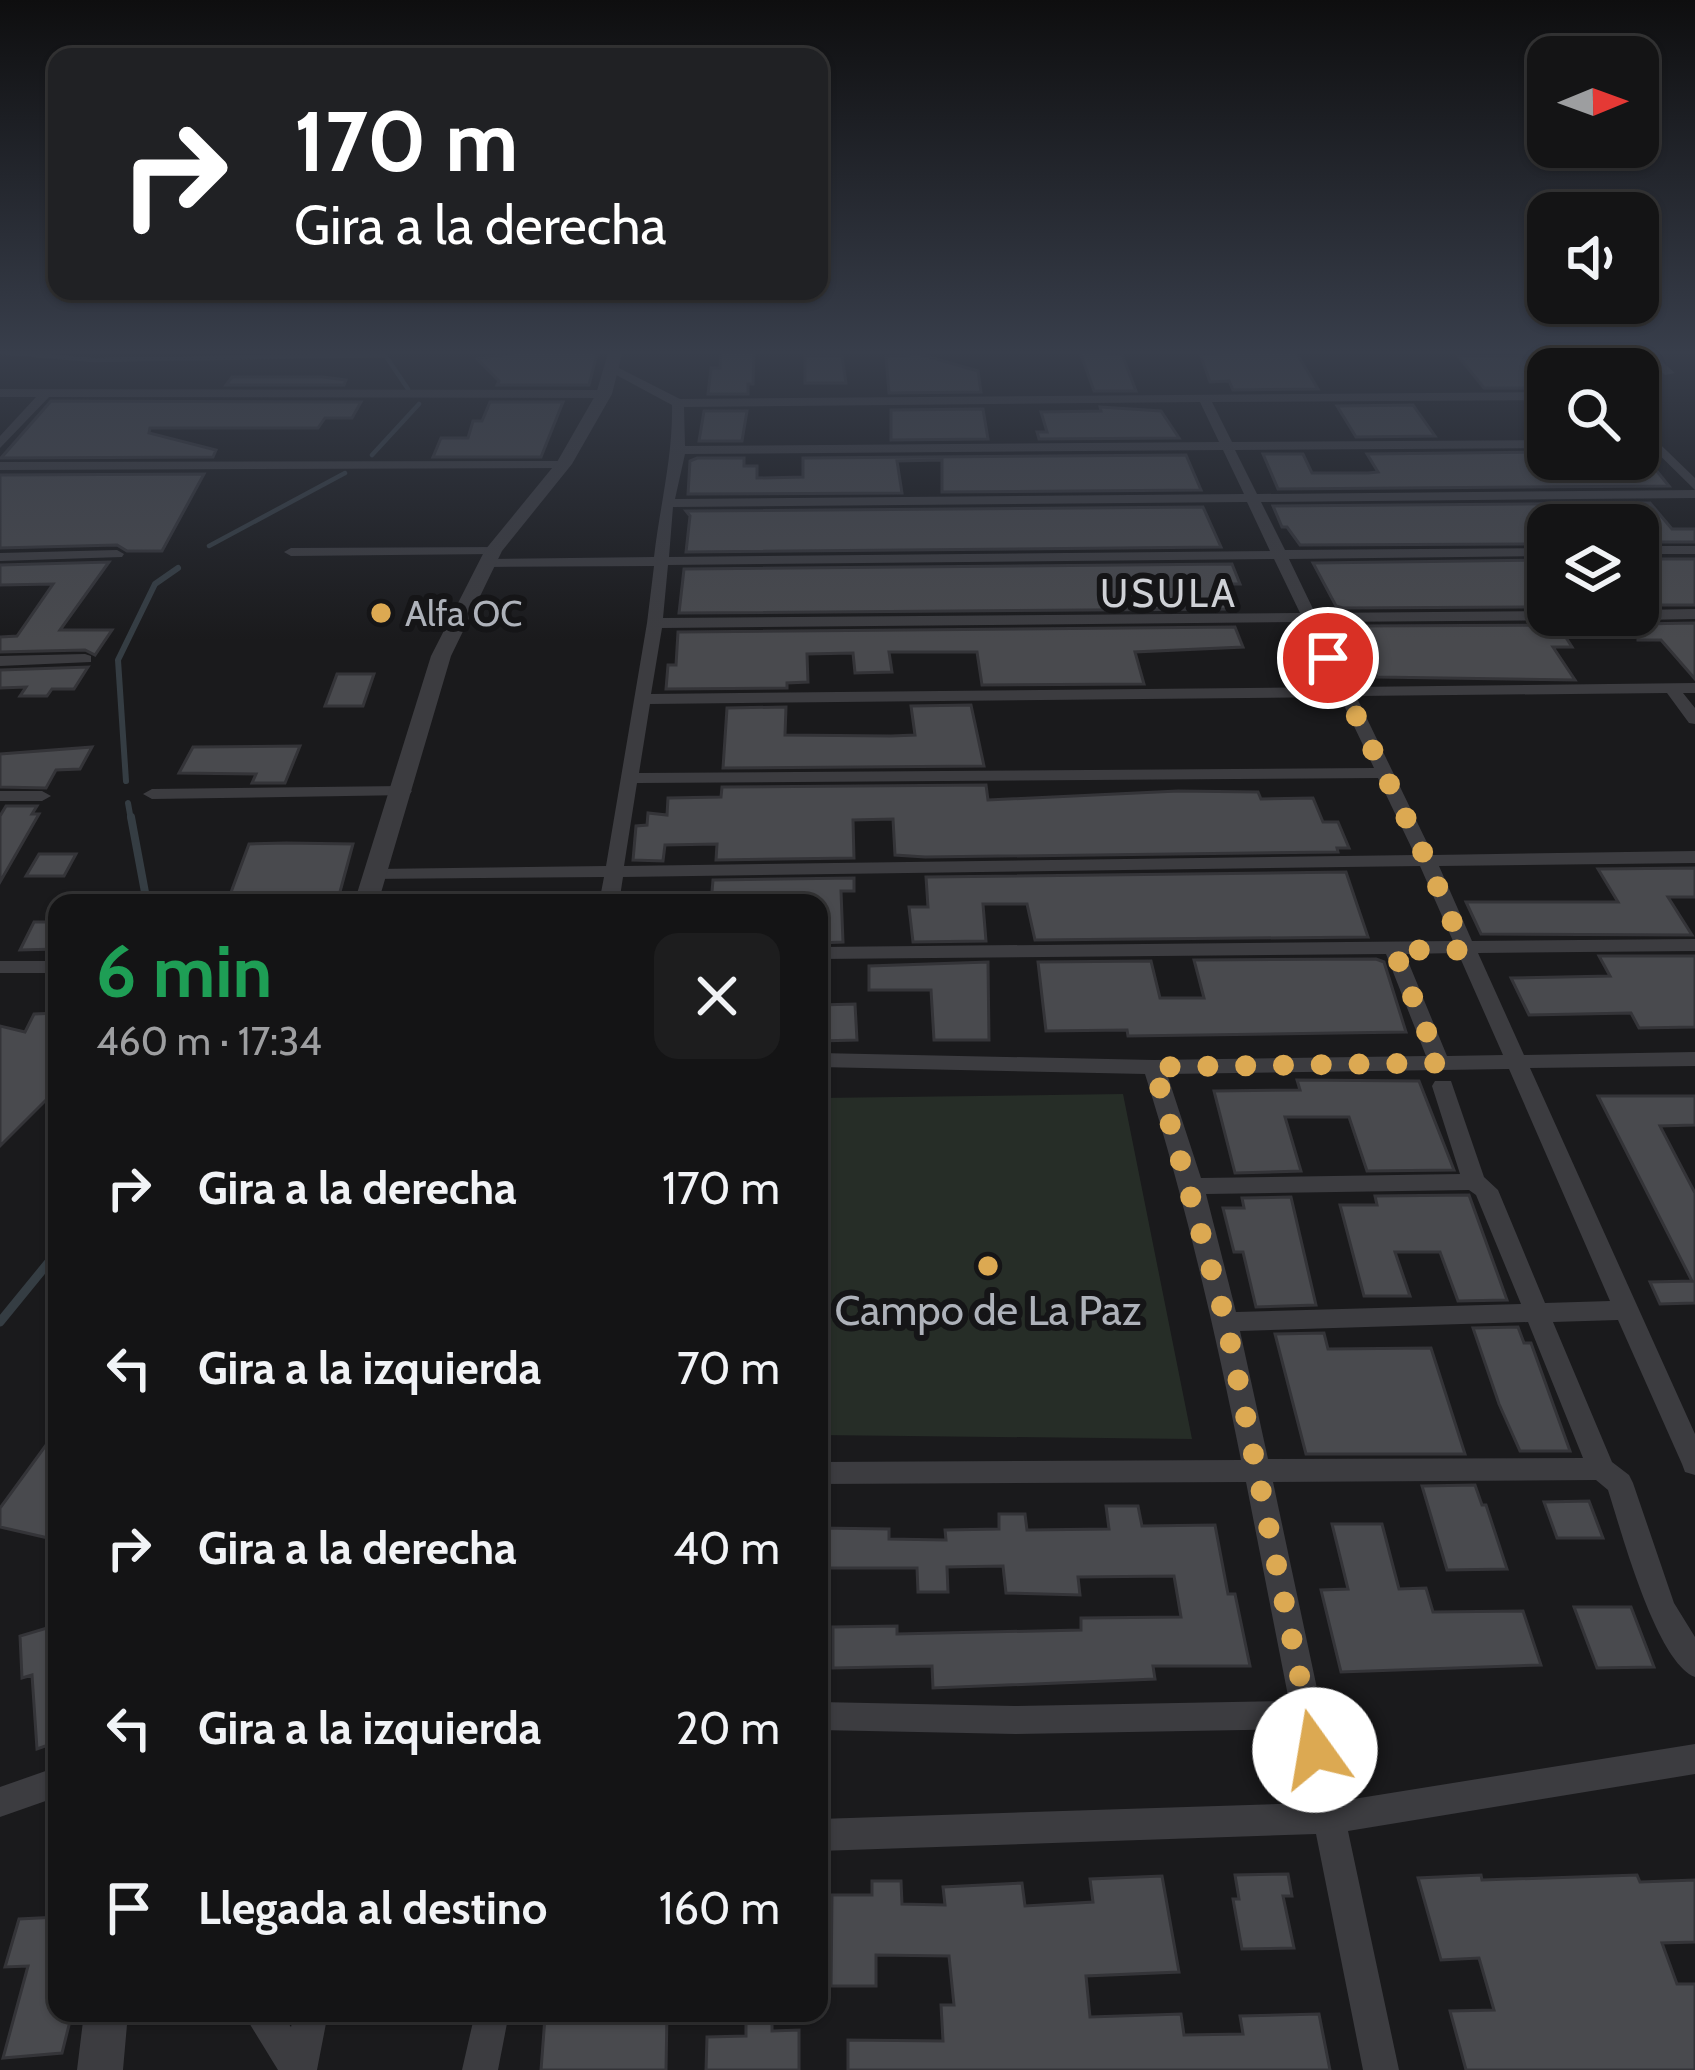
<!DOCTYPE html>
<html lang="es">
<meta charset="utf-8">
<style>
body{margin:0;font-family:Cabin,sans-serif;background:#1d1d1e;color:#f1f3f6;height:100vh;display:flex;flex-direction:column;font-size:45px;white-space:nowrap}
*{box-sizing:border-box;margin:0}
p{font-size:39px;color:#9d9ea0}
.icon{flex:none;width:66px;height:66px;fill:none;stroke:currentColor;stroke-width:2;stroke-linecap:round;stroke-linejoin:round}
.map{position:relative;flex:1;overflow:hidden}
.drawer{position:absolute;left:48px;top:894px;width:780px;height:1128px;display:flex;flex-direction:column;background:#141415;border-radius:24px;box-shadow:0 3px 9px #0004,0 0 0 3px #333334}
.drawer>*{flex:none}
.top-card{position:absolute;left:48px;top:48px;width:780px;height:252px;border-radius:24px;box-shadow:0 3px 9px #0004,0 0 0 3px #333334;background:#202124;color:#fff;overflow:hidden}
.needle{width:78px;rotate:89deg}
.controls{position:absolute;left:1527px;top:36px;display:grid;gap:24px}
.controls a{display:grid;place-items:center;width:132px;height:132px;border-radius:24px;background:#141415;box-shadow:0 3px 9px #0004,0 0 0 3px #333334;font-size:60px}
.pin{position:absolute;display:grid;place-items:center;width:102px;height:102px;color:#fff;margin:-51px;border:6px solid #fff;border-radius:50%;box-shadow:0 3px 12px #0007}
.me{position:absolute;width:132px;margin:-66px;rotate:347deg;stroke-linejoin:round;filter:drop-shadow(0 0 9px #0008)}
.turn{display:flex;align-items:center;gap:42px;height:252px;padding:0 48px;font-size:54px}
.turn .icon{width:156px;height:156px;stroke-width:2.5}
.turn b{display:block;font-size:84px;line-height:102px}
.round{display:grid;place-items:center;flex:none;width:126px;height:126px;border-radius:24px;background:#1d1d1e}
.overview{display:flex;align-items:center;justify-content:space-between;height:204px;padding:0 48px}
h1{font-size:72px;font-weight:700;line-height:90px;color:#1e9e55}
ul{padding:0;list-style:none}
li{display:flex;align-items:center;gap:36px;height:180px;padding:0 48px}
li div{flex:1}
li b{display:block;font-size:45px}
li em{font-style:normal}
.map>svg:first-child{display:block}
</style>
<div class="map">
<svg width="1695" height="2070" viewBox="0 0 1695 2070">
<rect width="100%" height="100%" fill="#1a1a1c"/>
<path fill="#262d27" d="M1123,1094l69,345 -373,-4v-337z"/>
<g fill="none" stroke-linecap="round" stroke-linejoin="round">
<path stroke="#353d43" stroke-width="4.5" d="M0,352l93,8 292,-5 23,34
M372,455l47,-51
M209,546l136,-73"/>
<path stroke="#353d43" stroke-width="6" d="M126,781l-8,-121 37,-76 23,-16
M128,803l3,17"/>
<path stroke="#353d43" stroke-width="8" d="M131,817l16,86"/>
<path stroke="#353d43" stroke-width="9" d="M0,1322l57,-70"/>
</g>
<path fill="#494a4e" stroke="#343438" stroke-width="3" d="M530,350h68l-9,35h-92l2,-4 -22,-22z
M721,352h33l-1,32h-5v10h-40l3,-26h9z
M1080,352l42,2 14,37h-42z
M1238,352h58l22,37 -85,1 -4,-9 -19,1 -10,-28z
M919,354l59,17 3,21 -92,1 -3,-36z
M805,356h37l4,27h-41z
M1458,356l63,1 26,31h-63z
M232,377h91l23,3 -2,5h-118z
M51,401l310,1 -9,16h-27l-7,10h-168l-1,5 67,17 -3,7 -212,1z
M490,402h73l-22,55h-108l8,-19h27l5,-17h9z
M1413,405l22,31 -79,1 -19,-31z
M1100,407l61,4 18,27 -140,1 -2,-7h10l-6,-20 60,-1z
M983,409l5,30 -97,1v-30z
M704,411h43l-5,30h-43z
M1548,452v7h99l22,27 -391,3 -15,-35h40l9,19h56l10,-1 -11,-18z
M1186,455l15,35 -259,2v-32l-45,1 5,32 -214,1 2,-33 7,-3h47v8h13v12l46,-1v-19z
M0,474v1l204,-1 -42,77h-35l-10,-6 -117,3z
M1650,503l22,26h23v13h-57v-23h-91l1,25 -248,1 -13,-18h-5l-9,-21z
M1203,507l18,40 -535,5 4,-36 -4,-5z
M1638,559h57v46h-57z
M1548,560v47l-205,1 -7,-2 -23,-43z
M109,562l-49,68h52l-17,25 -10,-5 -85,2v-15l17,-1 36,-52 -53,1v-20z
M1232,564l8,20h-21l10,25 -550,4 5,-44z
M1695,623v56l-34,-39h-23v-16z
M1558,625l14,22h-19l22,33 -198,-3 -25,-51z
M1235,627l8,20 -108,5 9,32 -162,1 -5,-33h-88l3,20 -37,1 -2,-20 -46,1 1,28 -21,1v5l-121,1 2,-24h8l2,-33z
M88,667l-14,22h-22l-5,7h-27l6,-9 -26,1v-18z
M337,674h37l-11,32h-38z
M971,705l13,61 -261,2 4,-60 59,-1 -1,28 106,1 24,-1 -4,-29z
M300,746l-15,37h-33l4,-9 -77,-1 14,-26z
M92,747l-12,22 -24,1 -10,18 -46,-1v-33z
M986,785l2,15 190,-9 80,1 3,7 52,-1 10,24h15l11,26h-12l1,4 -413,5 -30,-2 -2,-36 -40,1 1,38 -138,2 1,-16 -52,1 -2,16 -30,-1 3,-34 11,-1 1,-12 19,2 1,-17 53,-1 1,-10z
M6,806h31l-5,8h7l-39,68v-66z
M286,843l67,1 -16,59h-110l22,-59z
M39,854h37l-12,22h-38z
M1695,868v29h-27l24,38 -211,-1 -15,-32h152l-20,-33z
M1346,872l22,65 -333,3 -8,-36h-44l3,37 -73,1 -4,-35h19l-2,-30z
M854,878v13h-13l2,51 -24,1v-40h-108l2,-23z
M34,922h23v27l-37,1z
M1599,956h96v71l-56,1 -8,-15 -102,2 -18,-37 99,-2z
M1376,959l8,3 22,70 -278,4 -1,-6 -81,1 -8,-69 113,-1 9,37h44l-10,-38z
M988,962l1,78h-55l-3,-50h-62v-24z
M855,1004l2,36 -38,1v-36z
M57,1013l-9,24 9,3v49l-57,57v-120l25,6 9,-18z
M1297,1080l122,1 35,89 -87,1 -18,-54h-64l16,54 -66,2 -21,-82 86,-1z
M1598,1096h97v29l-35,1 35,67v110l-35,1 -10,-22 42,-1z
M1469,1195l38,105 -49,1 -18,-49h-45l15,44h-46l-24,-91h37l-2,-9z
M1291,1197l25,108 -60,2 -13,-55h-9l-11,-44h21l-2,-10z
M1518,1327l6,16h7l39,108h-50l-21,-47 -26,-76z
M1324,1333l4,16 103,-1 34,106h-159l-31,-120z
M57,1430v110l-57,-13v-19z
M1475,1485l7,20h4l21,64 -60,1 -25,-84z
M1589,1501l14,37h-46l-13,-36z
M1106,1506h32l4,20 73,-1 13,69h7l15,72h-97l2,13 -222,9 -1,-22 -99,2v-41l64,-1v8l184,-4v-12l100,-1 -7,-41 -96,1 2,18 -74,-2 -3,-27 -56,1 1,25h-30l-1,-24h-98v-40l70,1v10l57,1 -1,-10 54,-1v-15h26l2,16 82,-1z
M1332,1524h50l17,65 27,-1 7,24 90,-1 18,54 -200,7 -20,-82 27,-1z
M1574,1607h57l23,60 -57,1z
M57,1625v117l-20,7 -5,-74 -10,3 -2,-42z
M1288,1874l4,22h-9l11,52 -52,1 -9,-50h6l-4,-24z
M1481,1875l1,5 155,-5 3,7 55,-2v62l-33,1 15,41h18v86h-229l-16,-59 44,-1 -15,-52 -38,2 -23,-82z
M1162,1876l17,96 -93,4 4,41 91,-3 3,21 59,-1 -3,-18 79,-2 11,56h-482v-30l95,1 -2,-36h13l-5,-49 -73,-1v31h-45l1,-91h40v-14h29l1,23 43,1 -2,-18 79,-4 3,23 68,-4 -3,-23z
M57,1917v96h15l-10,40 -59,5 25,-92 -23,1 14,-48z
M667,2013l-1,57h-125l4,-53z
M746,2016h26v15l27,-1v40h-93l1,-33 39,-1z"/>
<g fill="none" stroke-linecap="round" stroke-linejoin="round">
<path fill="#3c3c40" fill-rule="evenodd" d="M1636,350h13l26,23 -10,2z
M611,364l69,35 868,-7v8l-336,2 20,40 316,-2v8l-313,2 22,44 438,-4 -57,-56v-11l57,55v20l-434,4 24,48 263,-2v8l-259,3 26,54 233,-2v4h71l-8,5 -291,2 31,65 344,-4v10h-12l12,15v16l-6,-1 -22,-30 -311,3 77,159 262,-4v12l-256,3 33,75 223,-2v12l-217,2 46,102 171,-3v14l-165,2 165,366v41l-10,-3 -3,-8 -64,-144 -65,2 59,140 17,13 4,8 41,120 21,34v40c-39,-15 -74,-147 -87,-187l-12,-10 -323,2 68,319 354,-57v30l-347,57 51,239h-36l-47,-236 -497,17v-32l491,-16 -15,-74 -280,5 -196,-4v-28l196,4 274,-5 -43,-219 -427,2v-22l422,-2c-26,-131 -56,-259 -96,-386l-326,-7v-14l335,7 272,-4 -40,-102 -567,5v-12l634,-6 -33,-75 -797,11 -4,26h-20l5,-26 -236,2 -2,-4 9,-6 231,-3 41,-243 7,-57 -167,1 -7,-4 7,-4 167,-2c6,-52 19,-100 18,-152l-65,-35 -2,-2zM1200,402l19,40 -534,4 -1,-39zM1223,450l21,44 -569,5 10,-45zM1247,502l23,49 -601,6 4,-50zM1274,559l26,54 -637,5 5,-53zM1304,622l31,65 -684,7 11,-66zM1340,697l34,71 -735,5 11,-69zM1378,778l37,77 -791,11 13,-83zM1458,953l45,102 -56,1 -42,-102zM1509,1069l101,232 -65,2 -47,-113 -14,-13 -33,-96h-16l-3,5 28,88 -259,4 -34,-104zM1469,1190l7,5 45,109 -285,8 -30,-118zM1528,1322l55,136 -315,1 -28,-128z
M0,389l604,1 6,4 -6,4 -555,-1 -49,51v-12l36,-39h-36z
M569,461v6l-5,1 -564,2v-8z
M1638,546h57v8h-57z
M499,547l2,3 -7,4 -203,2 -7,-4 7,-4z
M117,550l7,4 -2,3 -122,4v-8z
M1695,609v10l-57,1 -8,-5h8v-5z
M85,654l6,2v6l-91,4v-10z
M403,786l9,5 -3,4 -257,4 -9,-5 9,-5z
M0,791h42l9,5 -9,5h-42z
M0,961h57v12h-57z
M57,1767v30l-57,20v-30z
M243,2013h38l10,14 3,-14h34l-11,57h-39z
M475,2013h34l-11,57h-36z"/>
<path fill="#3c3c40" fill-rule="evenodd" d="M609,350h14l-11,44 -40,70 -70,87 -51,105 -73,247h-24l77,-247 54,-106 72,-88 39,-68z
M84,2013h44l-5,57h-46z"/>
</g>
<linearGradient id="sky" x2="0" y2="1"><stop stop-color="#0e0e0f"/><stop offset="0.55" stop-color="#383e4b"/><stop offset="1" stop-color="#383e4b" stop-opacity="0"/></linearGradient>
<rect width="1695" height="640" fill="url(#sky)"/>
<g fill="none" stroke-linecap="round" stroke-linejoin="round">
<path stroke="#dca952" stroke-width="21" stroke-dasharray="0 37.8" d="M1315,1750l-89,-428 -72,-255 285,-4 -45,-113h70l-37,-89 -99,-203"/>
</g>
<g fill="#dca952" stroke="#151517" stroke-width="4.5">
<circle cx="381" cy="613" r="12"/>
<circle cx="988" cy="1266" r="12"/>
</g>
<g text-anchor="middle" dominant-baseline="central" stroke-width="12" stroke-linejoin="round" paint-order="stroke">
<g font-size="36" fill="#aeb2ba" stroke="#151517" text-anchor="start">
<text x="405" y="613">Alfa OC</text>
</g>
<g font-size="39" letter-spacing="3" fill="#cfd1d6" stroke="#151517">
<text x="1169" y="593">USULA</text>
</g>
<g font-size="42" fill="#aeb2ba" stroke="#151517">
<text x="988" y="1310">Campo de La Paz</text>
</g>
</g>
</svg>
<div class="controls">
<a><svg class="needle" viewBox="-14 -14 28 28"><path d="M0-13l5 13h-10z" fill="#e53935"/><path d="M0 13l5-13h-10z" fill="#9d9ea0"/></svg></a>
<a><svg class="icon" aria-label="sound" viewBox="0 0 24 24"><path d="M4 9h4l5-4v14l-5-4H4zM17 9q2 3 0 6"/></svg></a>
<a><svg class="icon" aria-label="search" viewBox="0 0 24 24"><circle cx="10" cy="10" r="6"/><path d="M15 15l6 6"/></svg></a>
<a><svg class="icon" aria-label="layers" viewBox="0 0 24 24"><path d="M12 4l9 5-9 5-9-5zM3 14l9 5 9-5"/></svg></a>
</div>
<div class="pin" style="left:1328px;top:658px;background:#d93025"><svg class="icon" aria-label="arrive" viewBox="0 0 24 24"><path d="M6 21V4h12l-3 4 3 4H6"/></svg></div>
<svg class="me" style="left:1315px;top:1750px" viewBox="-20 -20 40 40"><circle r="19" fill="#fff"/><path d="M0-13L10 11 0 6-10 11z" fill="#dca952"/></svg>
<div class="top-card">
<div class="turn"><svg class="icon" aria-label="right" viewBox="0 0 24 24"><path d="M7 20v-9h11M14 6l5 5-5 5"/></svg><div><b>170 m</b>Gira a la derecha</div></div>
</div>
<section class="drawer">
<div class="overview"><div><h1>6 min</h1><p>460 m · 17:34</p></div><a class="round"><svg class="icon" aria-label="close" viewBox="0 0 24 24"><path d="M6 6l12 12M18 6L6 18"/></svg></a></div>
<ul>
<li><svg class="icon" aria-label="right" viewBox="0 0 24 24"><path d="M7 20v-9h11M14 6l5 5-5 5"/></svg><div><b>Gira a la derecha</b></div><em>170 m</em></li>
<li><svg class="icon" aria-label="left" viewBox="0 0 24 24"><path d="M17 20v-9H6M10 6l-5 5 5 5"/></svg><div><b>Gira a la izquierda</b></div><em>70 m</em></li>
<li><svg class="icon" aria-label="right" viewBox="0 0 24 24"><path d="M7 20v-9h11M14 6l5 5-5 5"/></svg><div><b>Gira a la derecha</b></div><em>40 m</em></li>
<li><svg class="icon" aria-label="left" viewBox="0 0 24 24"><path d="M17 20v-9H6M10 6l-5 5 5 5"/></svg><div><b>Gira a la izquierda</b></div><em>20 m</em></li>
<li><svg class="icon" aria-label="arrive" viewBox="0 0 24 24"><path d="M6 21V4h12l-3 4 3 4H6"/></svg><div><b>Llegada al destino</b></div><em>160 m</em></li>
</ul>
</section>
</div>
